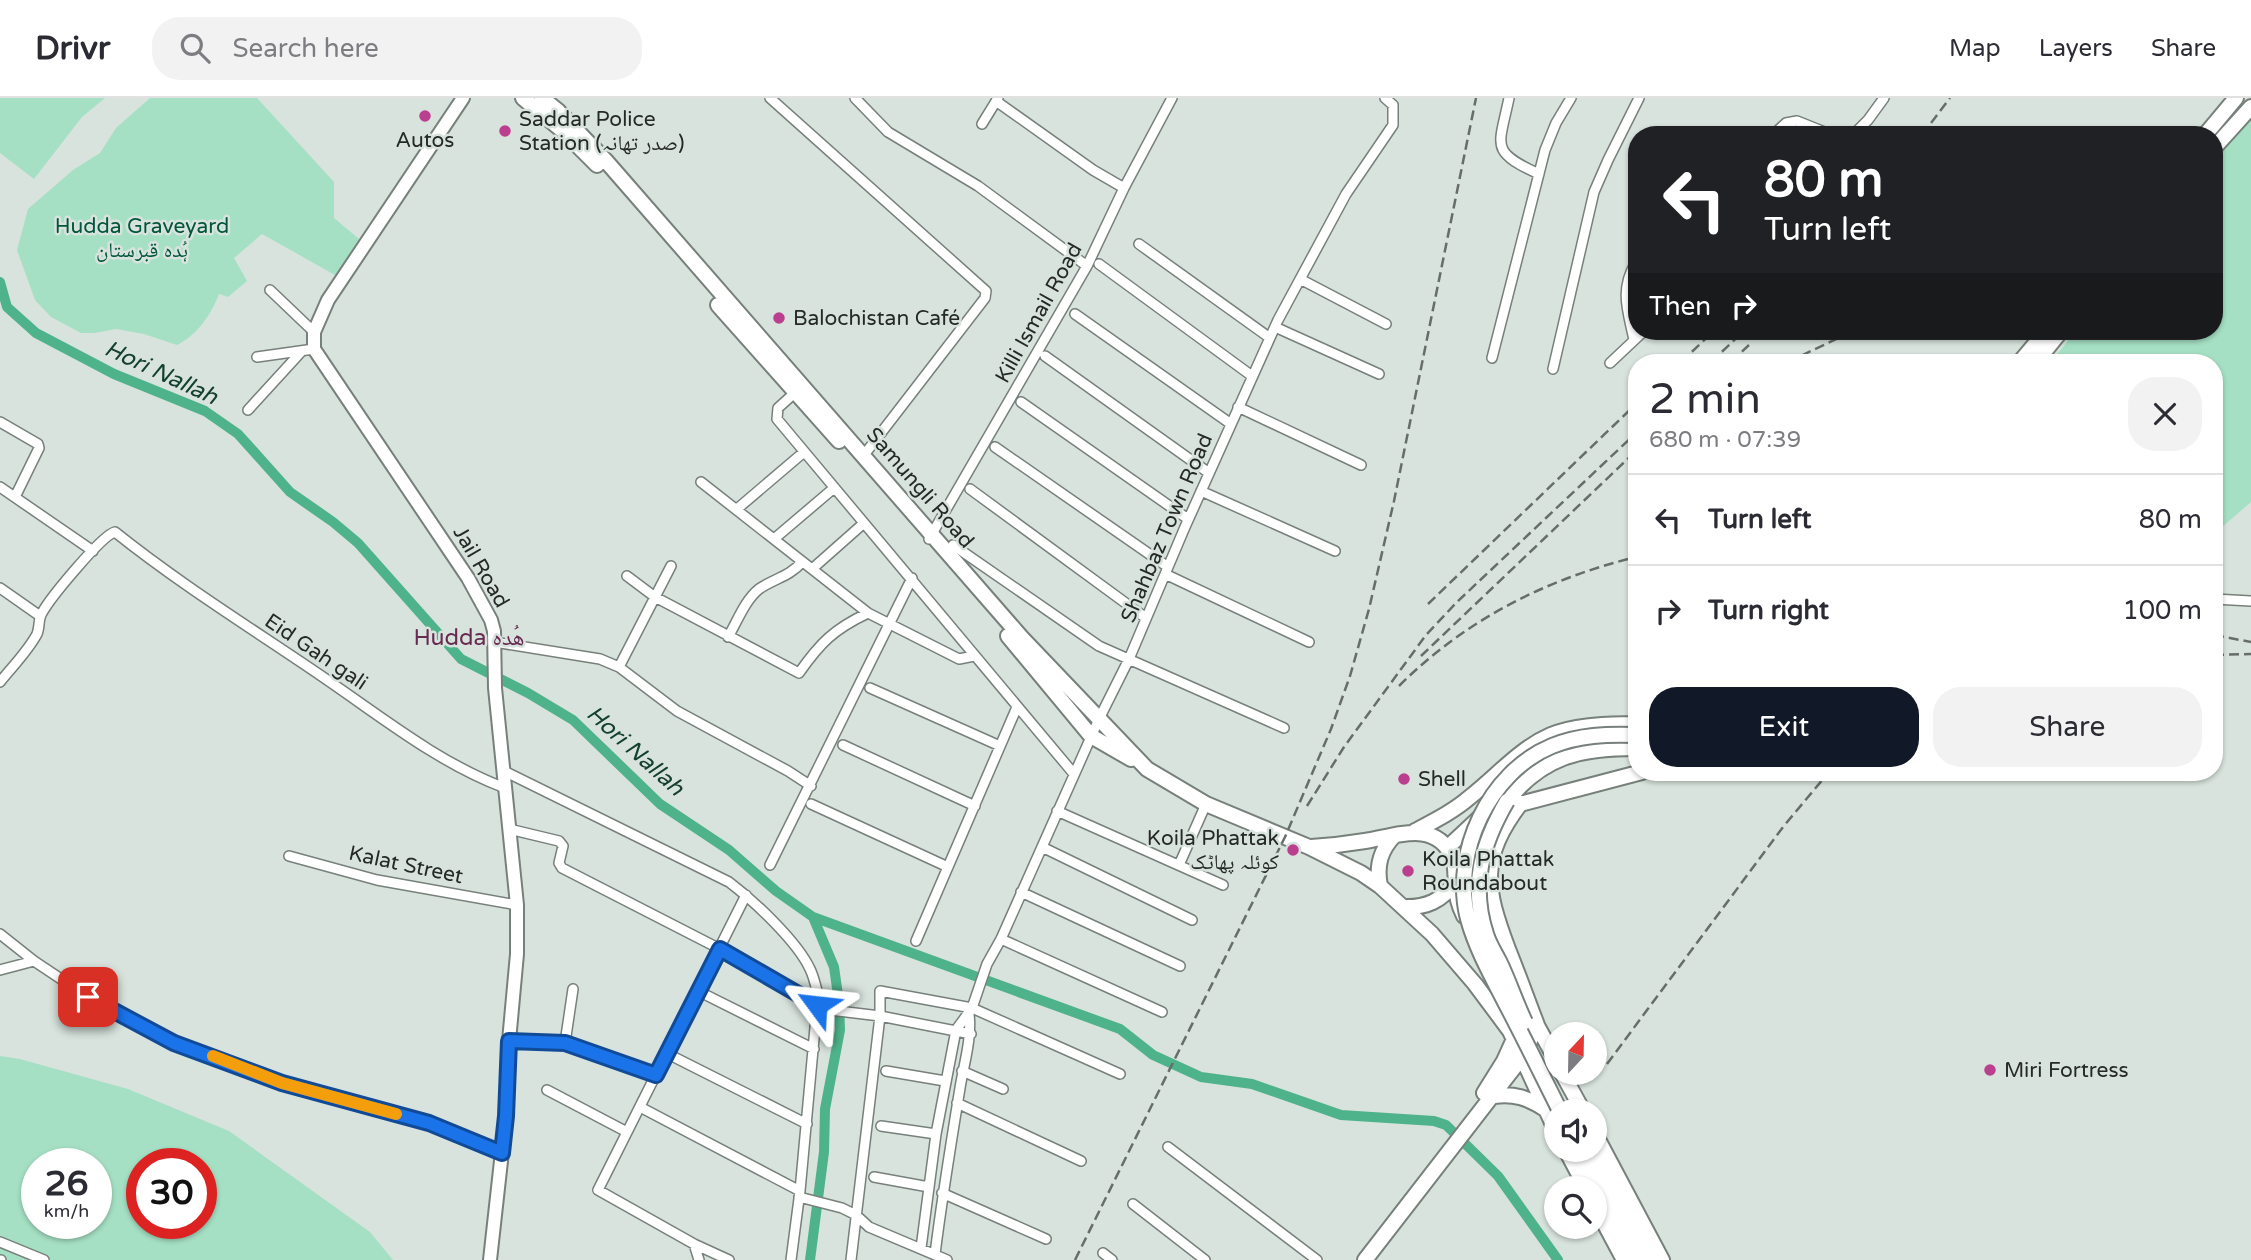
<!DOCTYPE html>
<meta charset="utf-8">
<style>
body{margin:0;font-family:"Varela Round","Noto Naskh Arabic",sans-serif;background:#f2f2f3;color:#2b2b33;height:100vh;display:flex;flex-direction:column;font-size:26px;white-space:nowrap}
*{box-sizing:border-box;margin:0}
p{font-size:23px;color:#7c7c81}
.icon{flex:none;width:38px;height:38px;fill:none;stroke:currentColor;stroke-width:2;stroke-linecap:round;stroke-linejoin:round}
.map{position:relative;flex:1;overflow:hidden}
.drawer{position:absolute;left:1628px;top:256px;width:595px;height:427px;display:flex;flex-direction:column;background:#fff;border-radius:28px;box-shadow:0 2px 5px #0004}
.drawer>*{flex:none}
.banner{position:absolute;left:1628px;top:28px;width:595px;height:214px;border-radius:28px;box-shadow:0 2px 5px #0004;background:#202124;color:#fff;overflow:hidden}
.needle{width:46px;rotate:22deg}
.fabs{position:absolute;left:1544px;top:924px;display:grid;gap:14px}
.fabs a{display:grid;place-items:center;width:63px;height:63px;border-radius:50%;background:#fff;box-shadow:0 2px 5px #0004;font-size:35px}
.speed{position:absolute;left:21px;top:1050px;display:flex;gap:14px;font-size:35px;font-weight:700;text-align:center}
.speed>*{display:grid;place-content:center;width:91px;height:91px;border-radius:50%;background:#fff;box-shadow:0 2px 5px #0004;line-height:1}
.speed small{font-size:18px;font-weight:400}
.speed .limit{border:10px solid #d22;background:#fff;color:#111}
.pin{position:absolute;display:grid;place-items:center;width:60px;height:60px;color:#fff;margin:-30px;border-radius:14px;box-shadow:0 4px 10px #0006}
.me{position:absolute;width:77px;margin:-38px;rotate:300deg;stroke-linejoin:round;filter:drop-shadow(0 0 5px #0008)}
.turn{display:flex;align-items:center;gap:24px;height:147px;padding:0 21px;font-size:32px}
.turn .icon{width:91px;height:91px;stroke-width:2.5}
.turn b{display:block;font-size:49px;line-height:60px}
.then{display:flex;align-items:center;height:66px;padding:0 21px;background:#0003;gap:14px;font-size:26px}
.round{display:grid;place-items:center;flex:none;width:74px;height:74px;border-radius:28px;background:#f2f2f3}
.head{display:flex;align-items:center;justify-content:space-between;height:119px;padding:0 21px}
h1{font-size:42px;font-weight:600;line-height:52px}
.primary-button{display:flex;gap:14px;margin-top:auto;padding:14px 21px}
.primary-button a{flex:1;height:80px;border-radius:28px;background:#111827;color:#fff;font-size:28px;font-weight:600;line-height:80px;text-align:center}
.primary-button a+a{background:#f2f2f3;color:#2b2b33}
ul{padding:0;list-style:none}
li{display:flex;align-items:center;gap:21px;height:91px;padding:0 21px;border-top:2px solid #e1e1e2}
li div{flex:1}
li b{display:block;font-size:26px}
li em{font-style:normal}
header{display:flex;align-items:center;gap:42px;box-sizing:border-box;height:98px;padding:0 35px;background:#fff;border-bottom:2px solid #e1e1e2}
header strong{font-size:33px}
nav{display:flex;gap:38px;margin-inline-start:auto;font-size:24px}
.search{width:490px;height:63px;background:#f2f2f3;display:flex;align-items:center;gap:18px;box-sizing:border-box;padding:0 24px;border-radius:28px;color:#7c7c81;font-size:26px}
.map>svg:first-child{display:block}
</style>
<header>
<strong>Drivr</strong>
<div class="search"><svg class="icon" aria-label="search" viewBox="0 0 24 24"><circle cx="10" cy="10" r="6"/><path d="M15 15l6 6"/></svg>Search here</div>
<nav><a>Map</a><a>Layers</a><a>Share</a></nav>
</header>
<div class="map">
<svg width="2251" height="1162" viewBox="0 0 2251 1162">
<rect width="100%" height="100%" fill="#d8e3dd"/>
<path fill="#a5e0c4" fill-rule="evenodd" d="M0,0h105l-23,19 -48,62 -34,-26z
M150,0h107l77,84v36l31,26 -23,35 -80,-45 -28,24 13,23 -19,16 -9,-3c-8,21 -22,41 -42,51l-33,-11 -28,-5 -22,4h-13l-30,-16 -16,-17 -18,-50 11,-41 45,-39 27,-17 16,-25z
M2251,20v384l-37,32v-172h-157l-3,-4 22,-27h138v-169z
M0,958l20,3 108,30 101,42 141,101 23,28h-393zM37,1066h59v59h-59zM142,1066h59v59h-59z"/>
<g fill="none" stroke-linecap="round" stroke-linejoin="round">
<path stroke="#4eb38b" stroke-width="10" d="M0,184l7,25 29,26 78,41 91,37 33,23 52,58 43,30 25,21 103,116 67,34 45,27 87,84 69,46 47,41 37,26 21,50 5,35 1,28 -15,79 -1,43 -14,108
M813,819l307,112 33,26 48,22 51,7 89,31 93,6 12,4 52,51 60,84"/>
<g stroke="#77807b" stroke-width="12">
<path id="street" d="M770,0l216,193 -1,7 -121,157
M855,0l33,34 90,54 109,80
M1509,0c-10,49 -20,53 30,76
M996,3l97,69 31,18
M982,26l16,-26
M1773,37l13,-12 11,-2 35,14
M1853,37l15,-15 16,-22
M1139,146l131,94
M1099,166l153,112
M1300,181l86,45
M270,192l44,42
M1075,216l156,110
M1275,229l104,47
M1634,242c-6,-29 -15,-50 2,-78
M1045,258l164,117
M257,259l57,-8
M1492,260l53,-208 11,-27 15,-25
M1610,265l34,-32
M1553,271l41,-177 14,-32 31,-62
M799,291l-21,19 -1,11 297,355
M1021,304l167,117
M1238,309l123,58
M248,312l53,-58
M0,324l38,22 1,4 -24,49
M995,349l173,120
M701,384l167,131 91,46 15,-3
M0,389l93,64
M970,391l176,129
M1201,393l134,60
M737,411l67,-57
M774,441l60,-51
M929,441l158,-273 37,-78 48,-90
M953,447l146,101 185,82
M812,471l52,-46
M1165,476l144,68
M627,478l28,21 144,76c21,-30 35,-44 69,-60
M0,490l40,28
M2214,501l37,2
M728,539c9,-15 17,-37 31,-48 16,-11 30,-12 43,-27
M494,544l106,17 19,8 58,44 111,60 23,15
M619,569l52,-101
M0,584c12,-15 28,-31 37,-48 3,-7 1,-15 5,-21 8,-15 60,-78 73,-81 65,52 136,96 205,143 59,40 118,88 185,113
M870,590l130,58
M843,647l132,61
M504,673l225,111c25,19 68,59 81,87 4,8 6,18 8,26l-18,196 -9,69
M811,706l137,63
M1057,713l166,74
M509,731l50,12 4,5 -4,17 3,5 158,81 97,56 13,5 50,6 91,18
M1042,749l150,73
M289,758l88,24 140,25
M770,767l142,-287
M1179,767l27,-61
M1021,794l159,74
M0,836l34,27 69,46 71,36 108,40 147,40 73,30
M1001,841l161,73
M916,843l101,-234
M0,872l34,-9
M698,893l116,58
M509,943l56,2 91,32
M565,945l8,-54
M666,955l141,71
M886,973l59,10
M962,973l41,18
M547,992l80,42
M957,1005l124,58
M640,1009l160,84
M881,1028l55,8
M1168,1049l149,113
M874,1079l55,10
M942,1095l104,46
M799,1099l43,11 14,7 13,12 78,33
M1133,1106l72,56
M0,1144l44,18
M694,1146l35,16
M921,1150l15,-114 20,-104 16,-22 15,-44 14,-25 98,-220 30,-60 56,-132 93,-207 68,-126 47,-69v-20l-8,-7
M1103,1155l9,7
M935,1156c7,-56 16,-111 25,-166 4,-25 12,-49 9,-74
M0,1162h1
M699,1162l-5,-16 -96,-54 148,-295
M851,1162l29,-244v-25l92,17 148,66"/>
</g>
<g stroke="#77807b" stroke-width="16">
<path id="secondary" d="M463,0l-135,202 -14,32v17l154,229 23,42 3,11 1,57 22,217v49l-8,87 -3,75 -16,144"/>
</g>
<g stroke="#77807b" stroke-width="18">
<path id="primary" d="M523,0l39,32 35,35
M542,0l16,13 48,50 415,476 126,132 59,35 103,43 52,26 19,13 52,48 43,50 35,47 46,100
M2205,37l31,-37
M2214,50l37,-41
M718,207l121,136
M2020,264l26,-31
M2036,264l25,-31
M1008,538l83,100 40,23
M1507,703c36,-45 73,-53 129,-53
M1415,733c19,-10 39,-20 55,-34 27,-21 49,-48 81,-62 27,-11 57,-10 85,-11
M1311,749c18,-1 36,-3 54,-6 31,-5 71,-22 88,17 3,9 2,17 3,26 0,12 3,22 8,32
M1447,750l31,-29 19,-9 145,-38
M1380,788c-4,-20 0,-36 15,-51
M1403,809c23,1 39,-6 52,-25
M1534,922l22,40
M1562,975l21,38
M1484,995l20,-32 10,-22
M1494,998c20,-3 34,2 51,13
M1594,1034l68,128
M1566,1052l20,38
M1579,1052l56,110
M1591,1052l59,110
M1594,1106l30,56
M1365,1162l158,-204 14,-31c-10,-26 -19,-51 -29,-76 -23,-61 -29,-91 13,-146"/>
</g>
<use href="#street" stroke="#fff" stroke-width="9"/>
<use href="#secondary" stroke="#fff" stroke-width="12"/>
<use href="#primary" stroke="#fff" stroke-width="14"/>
<path stroke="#676e6a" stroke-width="2.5" stroke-dasharray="10 5" stroke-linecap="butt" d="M1922,37l28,-37
M1681,264l33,-31
M1711,264l33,-31
M1731,264l18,-17
M1788,264l65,-31
M1428,506l208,-200
M2214,537l37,7
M2214,557l37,-1
M1421,558l215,-205
M1399,588c66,-66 147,-107 237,-129
M1307,708l37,-59 82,-112 31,-33 179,-169
M1607,966l176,-237 46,-55
M1075,1162l210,-423 46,-108 19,-53 19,-67 25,-108 82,-403"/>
<g stroke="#77807b" stroke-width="18" stroke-linecap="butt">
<path id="primary-bridge" d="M1507,703c-25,43 -37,84 -21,133 3,10 9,19 14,29 9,19 16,40 25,59
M1560,1013c-18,-36 -36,-73 -55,-109 -14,-27 -29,-54 -37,-83 -17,-66 21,-147 84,-173 27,-11 55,-12 84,-11"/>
</g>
<use href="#primary-bridge" stroke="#fff" stroke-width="14"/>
</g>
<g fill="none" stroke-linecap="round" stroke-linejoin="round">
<g stroke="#114b97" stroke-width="18">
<path id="route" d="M88,899l86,46 108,40 147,40 73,30 4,-37 3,-75 56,2 91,32 64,-126 97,56"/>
</g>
<use href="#route" stroke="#1a73e8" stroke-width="12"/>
<path stroke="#f59e0b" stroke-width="12" d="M213,958l69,27 114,31"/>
</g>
<g fill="#ba3f8f" stroke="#d8e3dd" stroke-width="2.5">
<circle cx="425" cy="18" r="7"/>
<circle cx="505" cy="33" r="7"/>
<circle cx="779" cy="220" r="7"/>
<circle cx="1404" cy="681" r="7"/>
<circle cx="1293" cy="752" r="7"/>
<circle cx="1408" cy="773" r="7"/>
<circle cx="1990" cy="972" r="7"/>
</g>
<g text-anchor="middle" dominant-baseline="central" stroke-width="5" stroke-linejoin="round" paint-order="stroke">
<g font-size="21" fill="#252927" stroke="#d8e3dd" text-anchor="start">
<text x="519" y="21">Saddar Police<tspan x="519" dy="24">Station (صدر تھانہ)</tspan></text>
<text x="425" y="42" text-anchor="middle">Autos</text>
<text x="793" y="220">Balochistan Café</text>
<text x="1418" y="681">Shell</text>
<text x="1279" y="740" text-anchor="end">Koila Phattak<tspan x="1279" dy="24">کوئلہ پھاٹک</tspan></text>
<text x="1422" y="761">Koila Phattak<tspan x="1422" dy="24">Roundabout</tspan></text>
<text x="2004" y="972">Miri Fortress</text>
</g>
<g font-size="21" fill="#00563c" stroke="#d8e3dd">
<text x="142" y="128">Hudda Graveyard<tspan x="142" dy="24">ہُدہ قبرستان</tspan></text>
</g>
<g font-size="21" fill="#252927" stroke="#d8e3dd">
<text transform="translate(1039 215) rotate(-61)">Killi Ismail Road</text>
<text transform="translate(920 390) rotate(49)">Samungli Road</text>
<text transform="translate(1167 430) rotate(-67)">Shahbaz Town Road</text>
<text transform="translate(481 469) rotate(60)">Jail Road</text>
<text transform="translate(316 554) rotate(34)">Eid Gah gali</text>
<text transform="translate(406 767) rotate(12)">Kalat Street</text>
</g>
<g font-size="23" font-style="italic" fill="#14402f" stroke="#d8e3dd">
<text transform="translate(161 275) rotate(25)">Hori Nallah</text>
<text transform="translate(635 653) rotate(42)">Hori Nallah</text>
</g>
<g font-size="23" fill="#672a50" stroke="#d8e3dd">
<text x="469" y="540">Hudda ھُدہ</text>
</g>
</g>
</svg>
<div class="fabs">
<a><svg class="needle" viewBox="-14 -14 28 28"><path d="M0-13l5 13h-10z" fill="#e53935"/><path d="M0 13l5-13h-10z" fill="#7c7c81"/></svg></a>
<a><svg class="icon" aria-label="sound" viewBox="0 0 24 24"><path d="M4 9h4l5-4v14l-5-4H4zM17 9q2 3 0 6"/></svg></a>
<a><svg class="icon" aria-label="search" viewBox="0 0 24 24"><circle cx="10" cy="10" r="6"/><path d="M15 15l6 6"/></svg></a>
</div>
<div class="speed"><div>26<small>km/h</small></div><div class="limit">30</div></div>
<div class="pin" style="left:88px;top:899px;background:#d93025"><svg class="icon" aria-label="arrive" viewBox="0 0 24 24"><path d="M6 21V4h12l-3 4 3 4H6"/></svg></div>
<svg class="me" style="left:817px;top:907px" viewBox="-20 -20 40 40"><path d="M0-17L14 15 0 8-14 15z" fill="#1a73e8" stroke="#fff" stroke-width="4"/></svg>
<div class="banner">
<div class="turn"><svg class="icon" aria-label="left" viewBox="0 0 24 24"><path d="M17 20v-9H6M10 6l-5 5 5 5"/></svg><div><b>80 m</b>Turn left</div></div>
<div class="then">Then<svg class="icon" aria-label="right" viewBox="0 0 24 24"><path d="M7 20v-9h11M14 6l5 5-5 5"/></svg></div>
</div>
<section class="drawer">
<div class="head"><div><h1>2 min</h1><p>680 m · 07:39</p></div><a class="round"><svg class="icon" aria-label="close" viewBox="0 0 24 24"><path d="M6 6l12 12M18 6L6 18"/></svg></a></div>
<ul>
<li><svg class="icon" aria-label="left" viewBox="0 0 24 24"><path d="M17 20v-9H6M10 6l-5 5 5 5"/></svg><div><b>Turn left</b></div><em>80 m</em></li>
<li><svg class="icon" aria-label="right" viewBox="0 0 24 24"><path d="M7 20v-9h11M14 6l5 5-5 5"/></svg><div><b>Turn right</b></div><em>100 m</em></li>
</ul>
<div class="primary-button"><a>Exit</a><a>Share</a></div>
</section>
</div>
